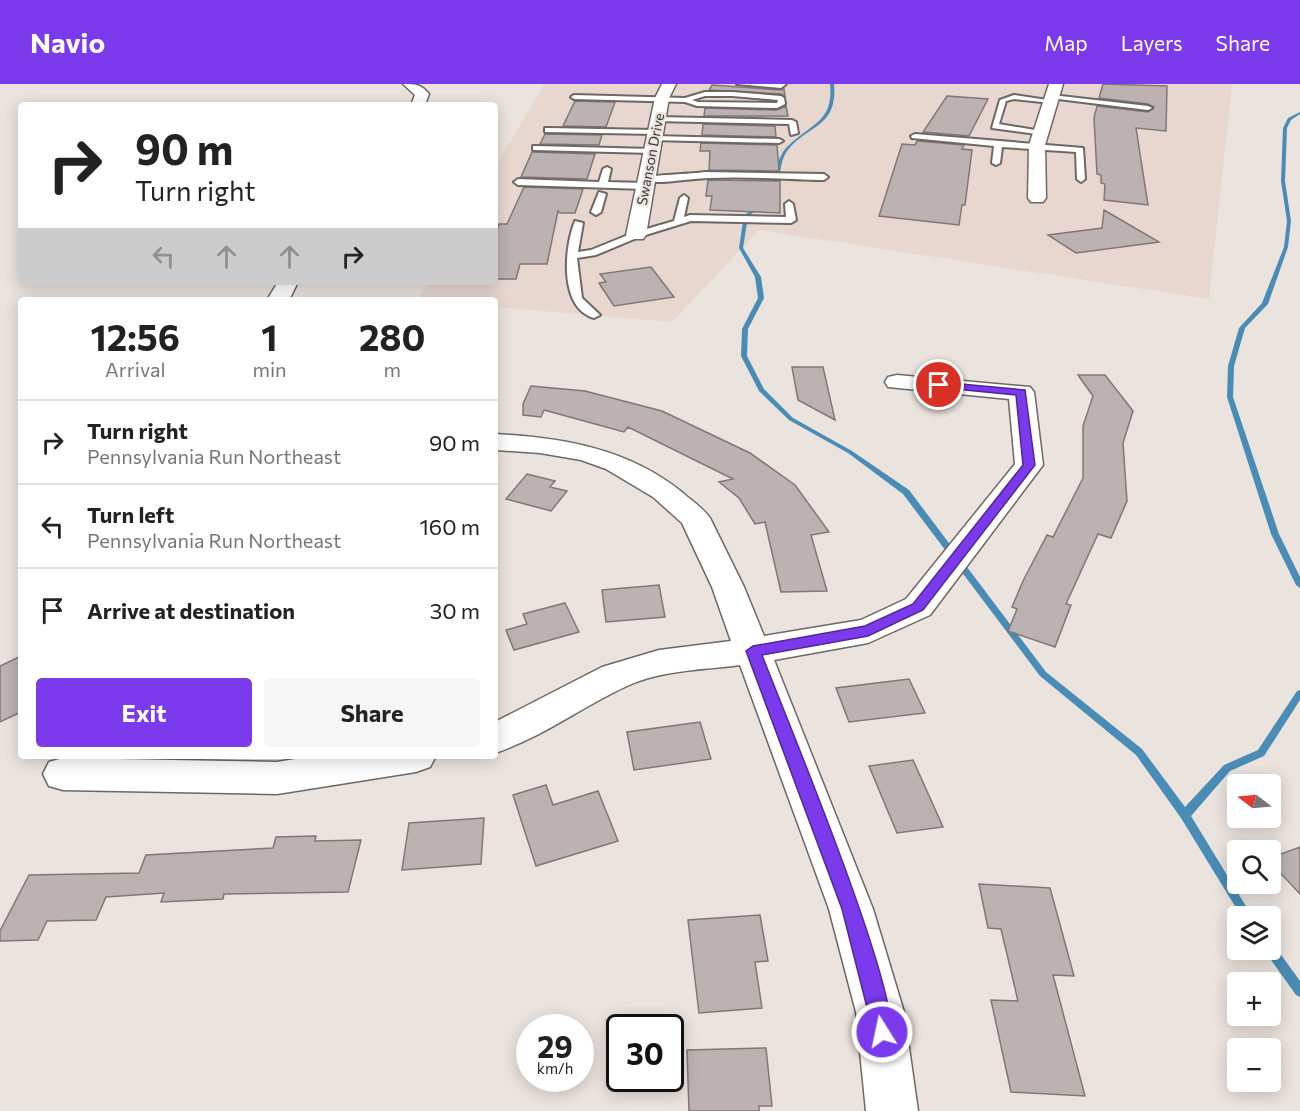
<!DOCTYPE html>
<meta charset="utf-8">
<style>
body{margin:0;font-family:Commissioner,sans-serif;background:#f6f6f6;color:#222;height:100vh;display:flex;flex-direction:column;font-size:22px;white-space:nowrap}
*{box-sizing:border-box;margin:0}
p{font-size:20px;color:#767676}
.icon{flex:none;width:33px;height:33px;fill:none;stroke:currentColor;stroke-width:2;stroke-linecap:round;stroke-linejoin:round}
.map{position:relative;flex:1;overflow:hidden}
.details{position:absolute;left:18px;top:213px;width:480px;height:462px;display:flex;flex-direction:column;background:#fff;border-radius:6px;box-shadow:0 3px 15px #0003}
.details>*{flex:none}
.banner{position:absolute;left:18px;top:18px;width:480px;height:183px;border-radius:6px;box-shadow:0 3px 15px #0003;background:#fff;color:#222;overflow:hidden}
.needle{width:39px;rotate:286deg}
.fabs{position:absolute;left:1227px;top:690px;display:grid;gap:12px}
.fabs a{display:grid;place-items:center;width:54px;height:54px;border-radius:6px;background:#fff;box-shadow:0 3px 15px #0003;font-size:30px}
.speed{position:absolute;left:516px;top:930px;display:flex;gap:12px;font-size:30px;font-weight:700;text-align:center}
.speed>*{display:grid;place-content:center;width:78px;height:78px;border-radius:50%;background:#fff;box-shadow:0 3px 15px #0003;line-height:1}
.speed small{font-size:15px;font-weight:400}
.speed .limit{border:3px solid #111;border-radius:9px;background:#fff;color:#111}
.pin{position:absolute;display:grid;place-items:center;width:51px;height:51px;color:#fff;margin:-26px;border:3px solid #fff;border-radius:50%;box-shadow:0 2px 6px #0007}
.me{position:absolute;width:66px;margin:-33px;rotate:350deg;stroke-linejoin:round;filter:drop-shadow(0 0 4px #0008)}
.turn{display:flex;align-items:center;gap:21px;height:126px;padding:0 18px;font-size:27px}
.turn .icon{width:78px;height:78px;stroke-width:2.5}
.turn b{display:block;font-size:42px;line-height:51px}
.lanes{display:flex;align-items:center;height:57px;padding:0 18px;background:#0003;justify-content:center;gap:30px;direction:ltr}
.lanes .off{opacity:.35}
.eta{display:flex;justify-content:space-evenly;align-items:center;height:102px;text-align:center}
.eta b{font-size:36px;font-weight:700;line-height:42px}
.cta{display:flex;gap:12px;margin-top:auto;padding:12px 18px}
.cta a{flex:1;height:69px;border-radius:6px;background:#7c3aed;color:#fff;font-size:24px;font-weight:700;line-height:69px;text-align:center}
.cta a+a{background:#f6f6f6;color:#222}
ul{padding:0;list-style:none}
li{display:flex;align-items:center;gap:18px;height:84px;padding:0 18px;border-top:2px solid #e0e0e0}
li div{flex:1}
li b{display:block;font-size:22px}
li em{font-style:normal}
header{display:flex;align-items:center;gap:36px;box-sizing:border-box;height:84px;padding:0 30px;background:#7c3aed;color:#fff}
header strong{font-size:28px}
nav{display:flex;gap:33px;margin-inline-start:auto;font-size:21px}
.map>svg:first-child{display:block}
</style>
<header>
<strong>Navio</strong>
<nav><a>Map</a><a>Layers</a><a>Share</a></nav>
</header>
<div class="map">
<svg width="1300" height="1027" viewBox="0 0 1300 1027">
<rect width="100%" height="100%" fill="#ebe3de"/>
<path fill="#e7d7cf" d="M544,0h688l-23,215 -450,-69 -87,92 -177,-15v-7h-77l11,-18h66v-114z"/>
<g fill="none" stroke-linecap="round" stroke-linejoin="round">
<path fill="#498cb5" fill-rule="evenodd" d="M830,0h4c4,44 -26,40 -47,67 -8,11 -6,28 -12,41h-4c3,-12 5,-29 12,-40 3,-5 8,-9 13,-13 23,-18 37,-23 34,-55z
M1300,28v2l-9,6 -4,8 -2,53 6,40 -3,26 -20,57 -23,24 -11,38 -1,31 46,137 21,43v11l-4,-3 -25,-51 -44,-137 1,-31 11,-38 23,-25 22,-56 3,-26 -6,-40 2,-53 5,-10z
M759,122h2v2l-13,8 -5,32 18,29 3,21 -16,31 -1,27 17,33 29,29 59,33 57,39 137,182 96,77 43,58 39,-42 34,-15 39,-59 3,-1v10l-36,56 -34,15 -39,45 61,100h-11l-60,-98 -45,-63 -96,-79 -137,-182 -55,-41 -59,-33 -30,-29 -18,-35 1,-27 16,-31 -3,-21 -16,-29 5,-33z
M1270,860l4,1 26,36v16l-4,-2 -30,-42 -2,-3h6z"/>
</g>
<path fill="#bcb2b2" stroke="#807777" stroke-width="1.5" d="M1103,0l64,2 -1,45 -30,-3 12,77 -44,-5 1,-16 -4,-1v-8l-4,-1 -3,-56 3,-12 51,6 6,-5 -6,-3 -49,-6z
M712,1l69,5 3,-1 1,7 -4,-2 -72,-4z
M947,12l41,3 -19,37 -46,-4z
M575,17l40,1 -9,25 -43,-1z
M786,22l2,10h-84l1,-8 72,2z
M703,40l72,2 1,11 -74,-2z
M545,50l57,1 -3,10 -59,-1z
M917,57l47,4 -2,4 10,1 -7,55h-3l-3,20 -80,-9 23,-72 13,1z
M701,59l76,2 2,26 -70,-1 1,-19h-10z
M532,68h1l62,2 -8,25 -66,-2z
M708,96l72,1v32l-70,-3 2,-14h-6z
M524,103l59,2 -8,24h-15l-2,-2 -11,53h-27l-4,15h-21v-43l4,-12h8z
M1104,126l55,32 -83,11 -28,-18 54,-7z
M651,183l23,30 -60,9 -15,-23 7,-1 -6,-8z
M792,283h31l12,53 -37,-20z
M1078,291h27l28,36 -10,32 4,58 -16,37 -13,-4 -32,70 5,1 -16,42 -47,-16 9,-22 -5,-2 11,-26 24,-46 6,2 30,-59v-52l10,-30z
M531,302l54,5 77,20 88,42 45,32 34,47 -18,3 16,56 -46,1 -16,-70 -10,2 -16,-26 -20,-16 14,-3 -105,-52 -4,5 -80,-22 -3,7 -18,-2v-11z
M527,390l28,7 -5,6 17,4 -16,20 -45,-12z
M659,501l6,32 -59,5 -4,-32z
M565,519l14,29 -65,18 -8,-20 21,-6 -4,-10z
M21,572v56l-21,10v-56z
M909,595l16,34 -76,9 -13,-34z
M700,638l11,37 -77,11 -7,-38z
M913,676l30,67 -46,6 -28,-67z
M546,701l7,20 45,-14 20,50 -82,25 -23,-71z
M484,734l-3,46 -79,6 7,-47z
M316,752l-1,5 46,-1 -13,52 -124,2 -1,5 -62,3 3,-9 -58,4 -10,23 -49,1 -9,19 -38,1v-10l29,-56 110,-2 7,-18 127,-7 3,-11z
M1300,763v47l-30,-32v-4z
M979,800l71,4 24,88 -21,-1 32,121 -74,-4 -20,-92 27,1 -17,-72 -13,-1z
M760,831l8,46 -13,1 7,46 -63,5 -11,-93z
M766,964l6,58h-13v5h-70l-2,-61z"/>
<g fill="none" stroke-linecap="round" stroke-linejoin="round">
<g stroke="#6f6763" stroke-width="4">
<path id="lane" d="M737,0h49l-5,4z
M705,8h27l49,4 3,2 1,6 -8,4 -80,-2 -12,-4 -111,-3 -3,-2 3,-2 111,3zM705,12h27l46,4 -1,3 -79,-1 -6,-2z
M1014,11l40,6 -3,2 -37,-4 -8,2 -7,23 42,7 4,2 -1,2 -52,-7 8,-28z
M1052,11l96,11 4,2 -4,2 -98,-12z
M658,33l134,3 4,2 2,11 -7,2 -2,-11 -134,-3z
M548,44l107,2 4,2 -4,2 -110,-2v-4z
M915,50l168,14 2,31 -4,3 -4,-3 -1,-27 -74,-5 -2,16 -4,2 -4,-2 2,-17 -82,-8 -1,-2z
M654,52l125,3 4,2 -4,2 -128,-3 -1,-2z
M536,62l116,3 4,2 -4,2 -119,-3v-4z
M607,83l4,2 -3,13 37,1 4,3 -4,3 -127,-4 -4,-3 4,-3 81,3 4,-13z
M705,88l119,2 4,3 -4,3c-46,-1 -94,-5 -140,0 -12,1 -31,5 -41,-2 5,-3 51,-4 62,-6z
M599,108l7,2 -5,18 -5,3 -5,-3z
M684,111l4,3 -4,19 6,-2 96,2 -1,-13 4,-3 4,3 3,16 -5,3 -100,-2 -52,16 -43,18 -19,3 5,40 18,17 -6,3c-35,-10 -30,-70 -19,-97l8,2 -5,29 13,-2 42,-17 41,-12 6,-23z"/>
</g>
<g stroke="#6f6763" stroke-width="3">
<path id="street" d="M403,0c12,0 18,0 26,10l-4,11h-14l4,-10z
M662,0h14l-7,14 -23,137 -3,4h-14l-3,-4 29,-137z
M1049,0h14l-18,61 1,53 -3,4h-12l-3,-4 1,-53z
M278,198h20l-9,18h-22z
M897,291l133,12 4,5 9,73 -113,150 -62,28 -94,17 99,249 31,103 14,99h-52l-10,-99 -27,-103 -89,-244c-37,5 -79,5 -113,21 -46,21 -84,51 -132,67v-31l107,-55 57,-17 72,-9 -19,-54 -30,-64 -29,-26 -47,-28 -25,-9 -41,-7 -45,-3v-16c68,4 133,14 188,59 9,8 20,15 27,25l34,69 20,49 97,-16 45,-21 109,-135 -6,-65 -121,-12 -3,-5 3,-5z
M313,672h123l-6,11 -14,5 -139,22 -214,-4 -14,-4 -6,-12 6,-12 14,-4 214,4z"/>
</g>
<use href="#lane" fill="#fff" fill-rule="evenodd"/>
<use href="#street" fill="#fff" fill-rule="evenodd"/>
</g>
<path fill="#7c3aed" stroke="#51269a" stroke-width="1.5" d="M939,298l86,8 10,75 -112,145 -55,26 -106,19c21,55 143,346 128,384l-8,3 -7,-3 -33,-130 -96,-258 7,-5 112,-20 48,-22 110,-139 -7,-70 -81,-8 -1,-2z"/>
<g text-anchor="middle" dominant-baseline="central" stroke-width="4.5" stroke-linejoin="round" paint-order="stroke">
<g font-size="14" fill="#3c3937" stroke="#ebe3de">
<text transform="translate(650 75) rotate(-79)">Swanson Drive</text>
</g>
</g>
</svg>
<div class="fabs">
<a><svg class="needle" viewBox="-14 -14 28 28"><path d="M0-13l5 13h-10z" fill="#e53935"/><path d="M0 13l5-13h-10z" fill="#767676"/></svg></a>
<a><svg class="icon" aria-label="search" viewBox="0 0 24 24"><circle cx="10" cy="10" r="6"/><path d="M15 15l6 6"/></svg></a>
<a><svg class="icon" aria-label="layers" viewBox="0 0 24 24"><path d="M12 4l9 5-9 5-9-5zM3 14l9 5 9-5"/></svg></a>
<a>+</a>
<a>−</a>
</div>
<div class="speed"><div>29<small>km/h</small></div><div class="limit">30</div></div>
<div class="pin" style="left:939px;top:301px;background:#d93025"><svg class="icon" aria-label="arrive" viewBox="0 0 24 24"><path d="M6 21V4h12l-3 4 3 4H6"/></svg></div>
<svg class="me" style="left:882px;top:948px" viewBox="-20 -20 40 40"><circle r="17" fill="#7c3aed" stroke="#fff" stroke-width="3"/><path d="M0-11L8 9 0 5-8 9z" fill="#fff"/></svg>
<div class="banner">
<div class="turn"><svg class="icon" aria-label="right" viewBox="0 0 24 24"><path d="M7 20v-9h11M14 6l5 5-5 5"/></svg><div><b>90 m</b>Turn right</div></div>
<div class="lanes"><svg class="icon off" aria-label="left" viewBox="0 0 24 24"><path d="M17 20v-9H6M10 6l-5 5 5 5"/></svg><svg class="icon off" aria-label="ahead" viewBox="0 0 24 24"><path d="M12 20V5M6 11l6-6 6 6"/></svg><svg class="icon off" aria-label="ahead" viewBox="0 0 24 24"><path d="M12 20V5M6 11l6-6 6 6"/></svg><svg class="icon" aria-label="right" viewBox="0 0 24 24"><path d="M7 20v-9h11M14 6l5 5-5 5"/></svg></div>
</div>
<section class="details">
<div class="eta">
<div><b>12:56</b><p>Arrival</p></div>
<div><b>1</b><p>min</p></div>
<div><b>280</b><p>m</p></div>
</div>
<ul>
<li><svg class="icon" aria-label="right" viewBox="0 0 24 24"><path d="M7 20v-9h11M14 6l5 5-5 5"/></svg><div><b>Turn right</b><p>Pennsylvania Run Northeast</p></div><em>90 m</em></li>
<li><svg class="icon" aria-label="left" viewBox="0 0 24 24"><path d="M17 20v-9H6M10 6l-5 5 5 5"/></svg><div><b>Turn left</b><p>Pennsylvania Run Northeast</p></div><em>160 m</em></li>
<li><svg class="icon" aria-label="arrive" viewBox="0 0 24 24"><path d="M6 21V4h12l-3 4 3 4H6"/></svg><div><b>Arrive at destination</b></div><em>30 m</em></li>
</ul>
<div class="cta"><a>Exit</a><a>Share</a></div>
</section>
</div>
